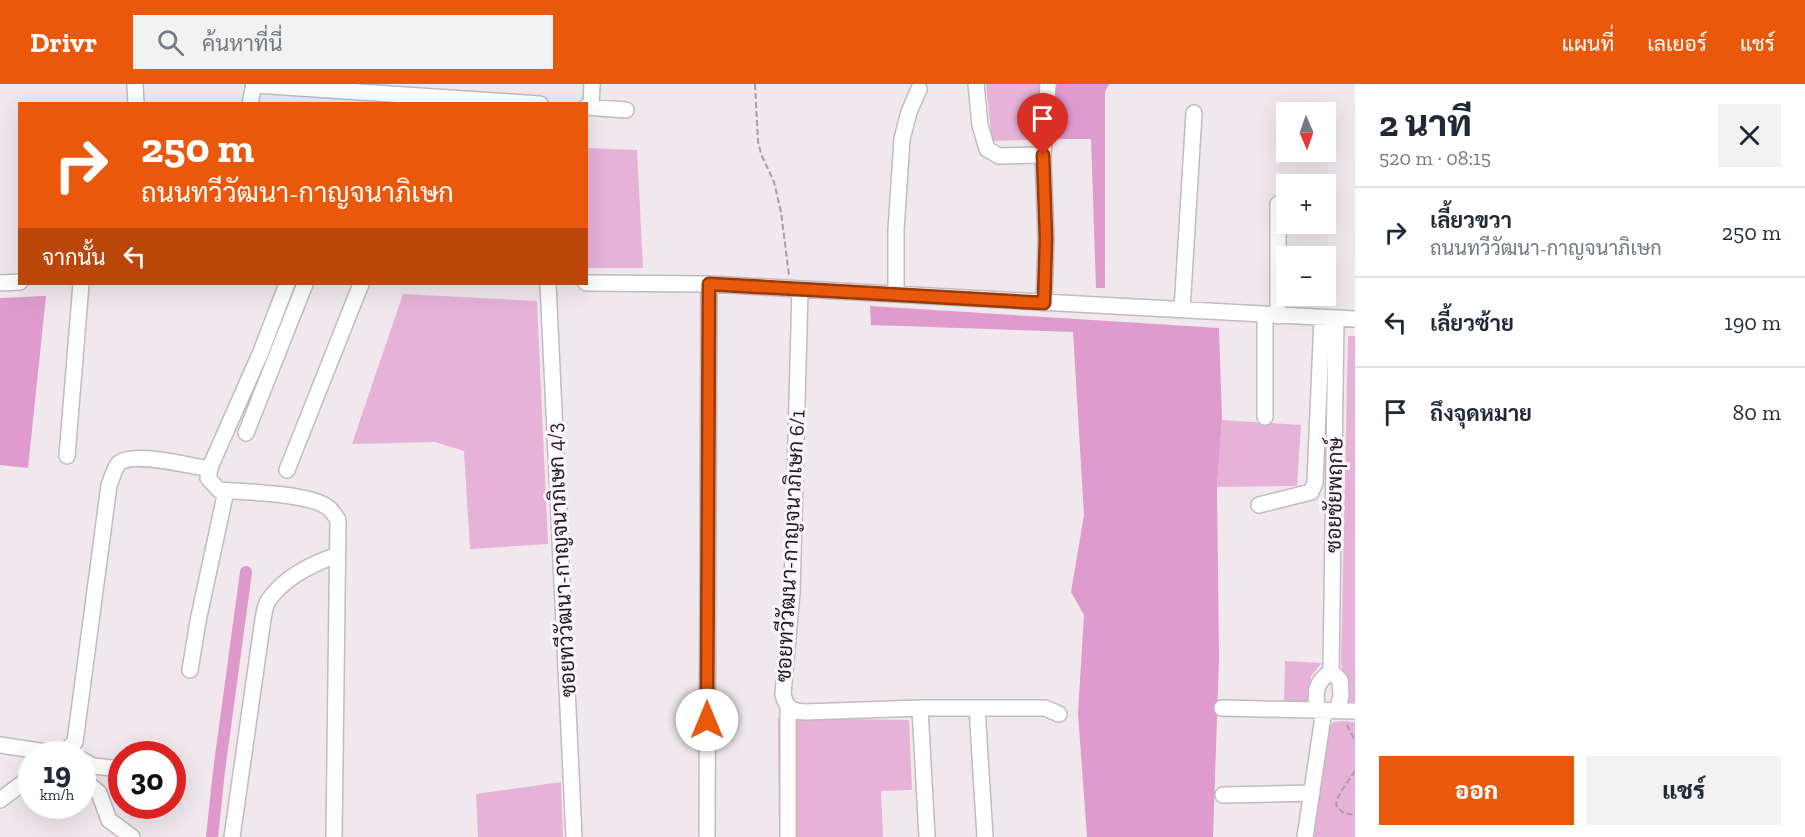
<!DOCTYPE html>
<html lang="th">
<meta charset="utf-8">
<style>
body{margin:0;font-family:"Zilla Slab",Sarabun,serif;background:#f2f2f3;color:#1f2937;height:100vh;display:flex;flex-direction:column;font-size:22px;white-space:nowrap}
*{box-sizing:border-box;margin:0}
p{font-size:20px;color:#747a83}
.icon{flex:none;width:33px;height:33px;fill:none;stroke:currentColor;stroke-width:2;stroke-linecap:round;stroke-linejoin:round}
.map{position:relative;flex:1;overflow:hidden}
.side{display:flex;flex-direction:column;background:#fff;width:450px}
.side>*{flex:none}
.guide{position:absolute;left:18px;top:18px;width:570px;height:183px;border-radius:0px;box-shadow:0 6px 24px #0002;background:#ea580c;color:#fff;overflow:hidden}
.needle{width:39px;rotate:178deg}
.tools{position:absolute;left:1276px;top:18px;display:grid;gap:12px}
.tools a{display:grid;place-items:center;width:60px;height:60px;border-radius:0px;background:#fff;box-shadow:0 6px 24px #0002;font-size:30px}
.speed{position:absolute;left:18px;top:657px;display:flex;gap:12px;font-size:30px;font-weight:700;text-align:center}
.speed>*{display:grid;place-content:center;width:78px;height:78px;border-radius:50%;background:#fff;box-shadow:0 6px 24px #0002;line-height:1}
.speed small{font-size:15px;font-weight:400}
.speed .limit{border:9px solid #d22;background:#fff;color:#111}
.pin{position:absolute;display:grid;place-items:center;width:51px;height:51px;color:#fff;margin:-62px -26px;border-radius:50% 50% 50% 0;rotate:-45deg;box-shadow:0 0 6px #0007}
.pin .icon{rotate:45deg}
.me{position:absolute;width:66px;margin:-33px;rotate:0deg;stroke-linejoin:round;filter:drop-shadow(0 0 4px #0008)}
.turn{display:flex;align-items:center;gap:21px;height:126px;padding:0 24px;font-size:27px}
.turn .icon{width:78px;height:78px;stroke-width:2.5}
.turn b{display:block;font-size:42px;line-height:51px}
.then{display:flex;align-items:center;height:57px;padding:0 24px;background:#0003;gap:12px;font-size:22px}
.round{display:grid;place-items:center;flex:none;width:63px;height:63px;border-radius:0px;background:#f2f2f3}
.head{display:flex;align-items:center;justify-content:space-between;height:102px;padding:0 24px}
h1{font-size:36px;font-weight:800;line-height:45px}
.cta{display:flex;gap:12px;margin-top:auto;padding:12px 24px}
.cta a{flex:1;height:69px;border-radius:0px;background:#ea580c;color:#fff;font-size:24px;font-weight:800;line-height:69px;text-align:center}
.cta a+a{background:#f2f2f3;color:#1f2937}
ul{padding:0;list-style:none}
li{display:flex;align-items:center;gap:18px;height:90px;padding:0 24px;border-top:2px solid #e0e1e3}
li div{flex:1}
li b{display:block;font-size:22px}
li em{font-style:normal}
header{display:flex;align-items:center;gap:36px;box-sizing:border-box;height:84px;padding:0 30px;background:#ea580c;color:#fff}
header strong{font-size:28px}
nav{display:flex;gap:33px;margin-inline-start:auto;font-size:21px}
.search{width:420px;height:54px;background:#f2f2f3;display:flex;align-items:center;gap:15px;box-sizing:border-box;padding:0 21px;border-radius:0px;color:#747a83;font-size:22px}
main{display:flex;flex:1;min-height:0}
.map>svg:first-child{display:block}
</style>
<header>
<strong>Drivr</strong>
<div class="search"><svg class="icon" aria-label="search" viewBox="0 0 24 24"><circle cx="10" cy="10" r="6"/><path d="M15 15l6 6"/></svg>ค้นหาที่นี่</div>
<nav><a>แผนที่</a><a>เลเยอร์</a><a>แชร์</a></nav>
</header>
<main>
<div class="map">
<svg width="1355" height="753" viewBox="0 0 1355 753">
<rect width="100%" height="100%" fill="#f0e8ed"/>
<path fill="#e6b2d8" d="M986,0h65l-1,55 -58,2z
M587,64l50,2 6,118h-56z
M403,210l134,7 11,243 -78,5 -6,-98 -29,-9 -83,2z
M1348,252h7v367l-9,-2 -2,-25 -3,-12z
M1222,336l79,5 -4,61 -80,1z
M1285,577l37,2 -11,13 -3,27 -24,1z
M778,634l131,2 3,70 -31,1 2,46h-104z
M1343,637l12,1v115h-41l14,-107 5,-8z
M561,698l2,55h-85l-2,-43z"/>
<path fill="#df9ace" d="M1051,0h58l-4,8v196h-9l-5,-149h-41z
M46,212l-18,172 -28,-3v-167z
M870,222l349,22 3,92 -5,67 2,171 -6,179h-126l-9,-124 6,-98 -13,-23 13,-77 -11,-183 -202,-7z"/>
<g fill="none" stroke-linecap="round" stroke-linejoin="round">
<path stroke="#de98cc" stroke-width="12" d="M212,753l7,-66 27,-199"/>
<g stroke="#c2bac0" stroke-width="18">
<path id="minor" d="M135,0l1,20
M976,0l4,41 7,24 12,7 44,-1
M254,1l286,19
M250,20l4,-20
M586,23l40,3
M591,23l1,-23
M0,199l20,-1
M586,199l123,1 646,35
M287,200l-27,70 -49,111 -3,13 11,12c28,2 84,3 107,16 6,4 8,8 12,14l-4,317
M548,200l26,553
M800,205l-8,303 -9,102c3,14 9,17 22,18l115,-4h125l14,6
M896,210v-64l6,-91 7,-27 10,-23
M1044,219l2,-65 -3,-83 5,-71
M1182,226l12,-197
M1265,231v102
M1278,232v-112
M1336,235l-5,352 9,9 1,16 -4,14
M246,349l59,-149
M67,372l14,-172
M287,386l74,-186
M1259,421l52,-13 4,-9 7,-165
M190,586l8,-49 28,-130
M920,624l7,129
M977,624l8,129
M1222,624l133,3
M1317,626c-2,-20 -2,-26 14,-39
M0,661l46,7h19l10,-10 34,-257c3,-6 5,-17 10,-22 15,-12 71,3 91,6
M82,676l11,6 29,3
M82,694l17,15 10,27 23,17
M1223,711l89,-2
M0,716l32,-24
M232,753l31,-218c1,-6 2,-13 5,-18 16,-24 44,-37 69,-46
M707,753l2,-553
M788,753v-130
M1305,753l19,-127"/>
</g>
<path stroke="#a49ea2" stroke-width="2" stroke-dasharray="6 3" stroke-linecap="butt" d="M755,0l3,57 3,13 13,28 7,30 8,63
M1347,641l8,16
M1355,687l-13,19 -6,11 1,7 7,5 11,2"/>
<use href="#minor" stroke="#fff" stroke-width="15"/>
</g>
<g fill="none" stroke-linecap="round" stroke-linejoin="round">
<g stroke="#983908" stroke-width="15">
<path id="route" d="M707,636l2,-436 335,19 2,-65 -3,-83"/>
</g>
<use href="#route" stroke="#ea580c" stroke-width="10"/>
</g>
<g text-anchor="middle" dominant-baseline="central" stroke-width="6" stroke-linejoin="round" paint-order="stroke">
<g font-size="21" fill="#1e1b1d" stroke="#fdf5fb">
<text transform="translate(1334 411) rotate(-89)">ซอยชัยพฤกษ์</text>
<text transform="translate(790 462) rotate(-87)">ซอยทวีวัฒนา-กาญจนาภิเษก 6/1</text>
<text transform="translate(561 476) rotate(-93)">ซอยทวีวัฒนา-กาญจนาภิเษก 4/3</text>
</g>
</g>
</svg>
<div class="tools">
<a><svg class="needle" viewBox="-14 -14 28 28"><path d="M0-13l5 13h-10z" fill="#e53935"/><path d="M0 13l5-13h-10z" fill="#747a83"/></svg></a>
<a>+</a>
<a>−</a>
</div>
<div class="speed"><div>19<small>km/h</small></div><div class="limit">30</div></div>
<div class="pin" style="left:1043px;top:71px;background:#d93025"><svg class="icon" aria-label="arrive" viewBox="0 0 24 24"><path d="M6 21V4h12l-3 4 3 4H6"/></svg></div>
<svg class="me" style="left:707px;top:636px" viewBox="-20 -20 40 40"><circle r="19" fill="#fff"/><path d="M0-13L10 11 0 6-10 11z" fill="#ea580c"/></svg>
<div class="guide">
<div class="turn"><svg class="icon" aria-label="right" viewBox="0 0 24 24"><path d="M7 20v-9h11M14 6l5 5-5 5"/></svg><div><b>250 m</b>ถนนทวีวัฒนา-กาญจนาภิเษก</div></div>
<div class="then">จากนั้น<svg class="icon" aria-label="left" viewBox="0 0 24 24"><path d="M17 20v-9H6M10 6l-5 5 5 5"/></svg></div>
</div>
</div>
<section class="side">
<div class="head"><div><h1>2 นาที</h1><p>520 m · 08:15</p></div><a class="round"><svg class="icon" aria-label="close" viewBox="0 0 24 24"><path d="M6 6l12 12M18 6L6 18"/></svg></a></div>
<ul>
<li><svg class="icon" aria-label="right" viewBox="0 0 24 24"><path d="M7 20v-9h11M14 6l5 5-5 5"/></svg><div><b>เลี้ยวขวา</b><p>ถนนทวีวัฒนา-กาญจนาภิเษก</p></div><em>250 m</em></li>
<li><svg class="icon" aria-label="left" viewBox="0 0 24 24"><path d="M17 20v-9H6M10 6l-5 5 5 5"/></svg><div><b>เลี้ยวซ้าย</b></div><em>190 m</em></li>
<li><svg class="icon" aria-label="arrive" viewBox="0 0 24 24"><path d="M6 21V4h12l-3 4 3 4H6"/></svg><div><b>ถึงจุดหมาย</b></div><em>80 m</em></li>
</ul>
<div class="cta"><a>ออก</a><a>แชร์</a></div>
</section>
</main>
